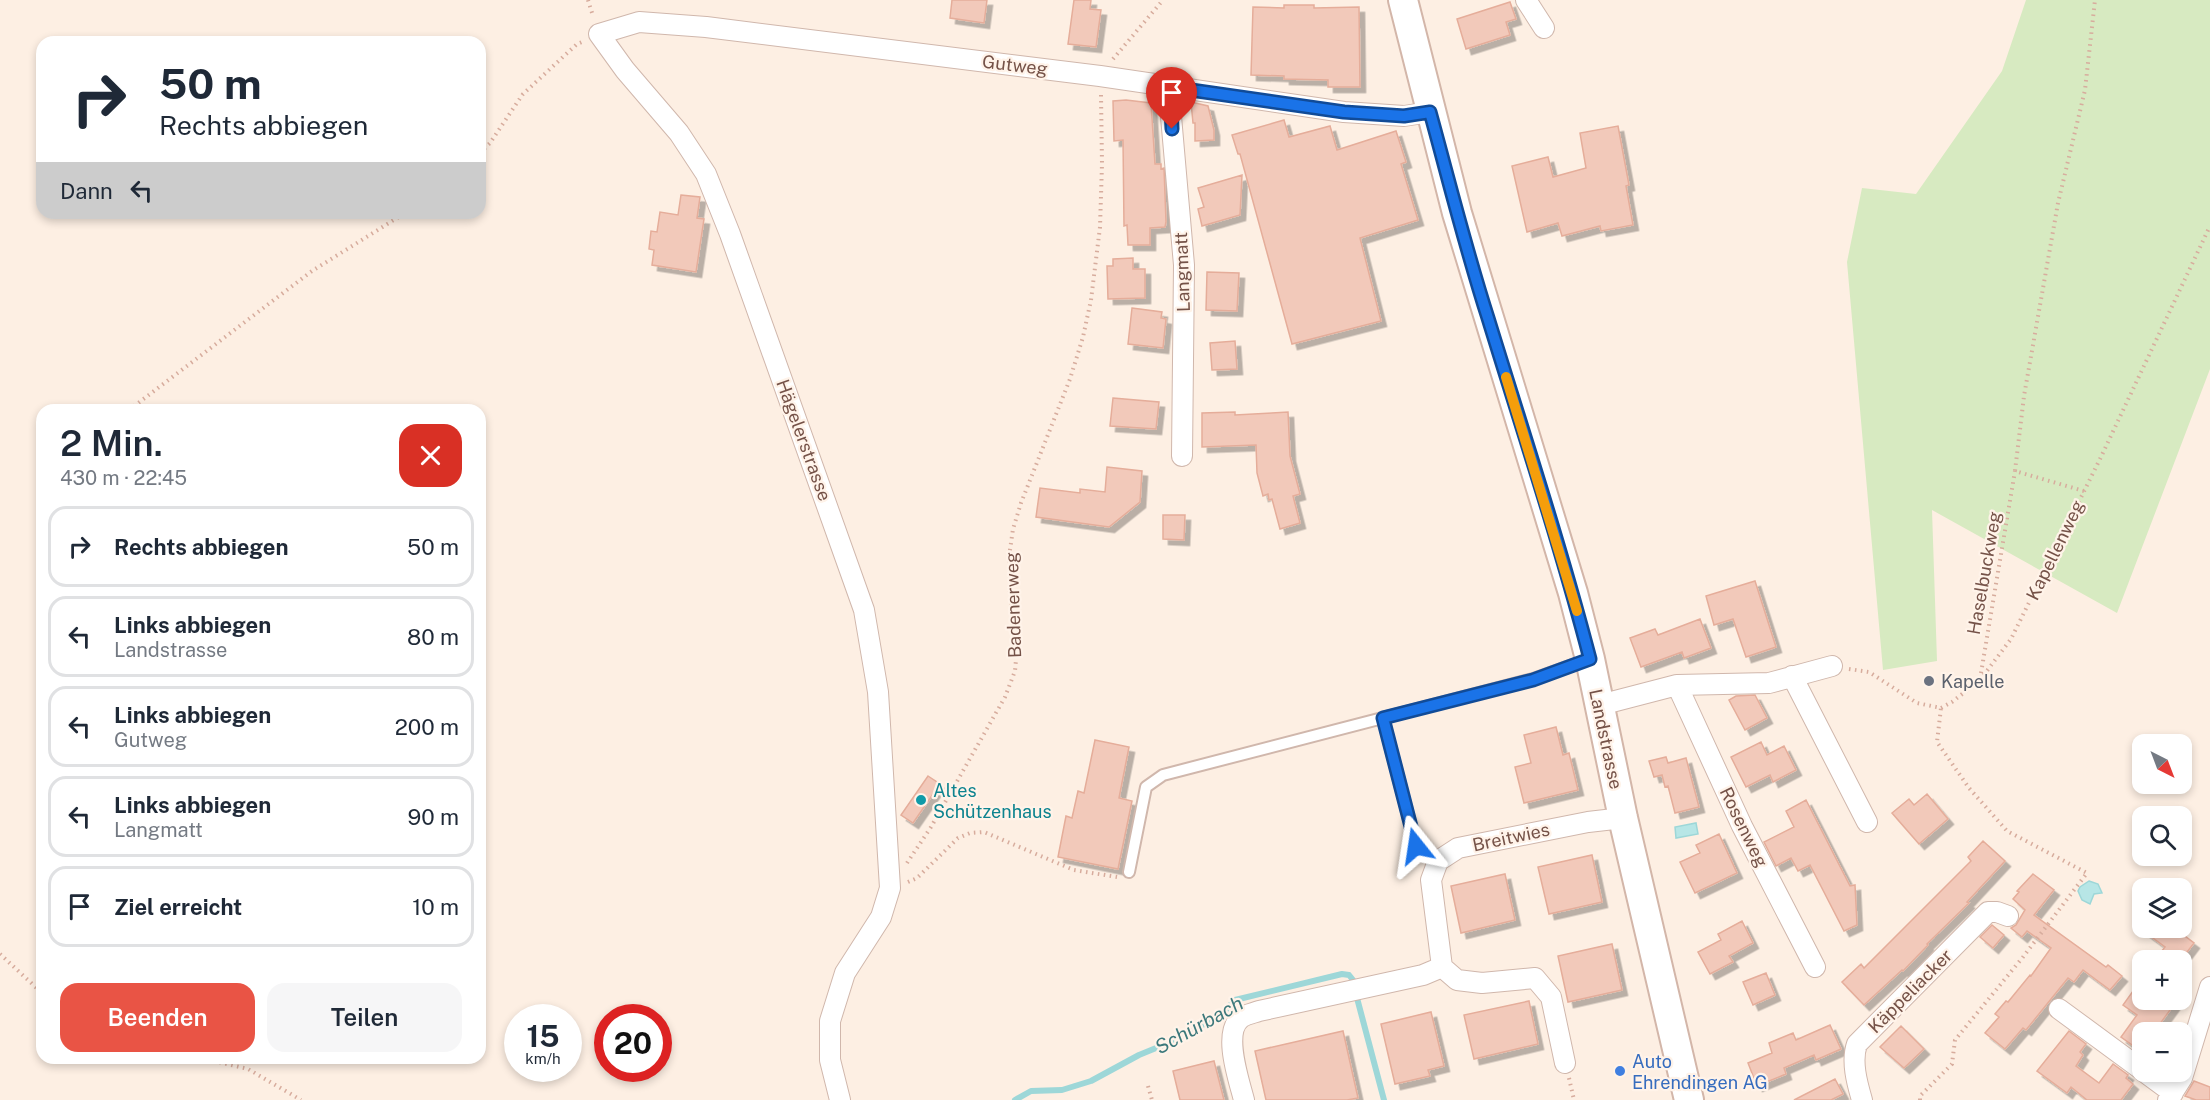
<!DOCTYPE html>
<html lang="de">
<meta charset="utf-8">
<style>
body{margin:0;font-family:"Public Sans",sans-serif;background:#f6f6f7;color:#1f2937;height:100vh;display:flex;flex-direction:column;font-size:22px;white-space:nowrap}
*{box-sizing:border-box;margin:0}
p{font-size:20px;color:#747a83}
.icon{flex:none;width:33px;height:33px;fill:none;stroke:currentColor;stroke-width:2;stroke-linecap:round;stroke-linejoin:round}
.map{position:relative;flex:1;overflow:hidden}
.drawer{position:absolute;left:36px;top:404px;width:450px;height:660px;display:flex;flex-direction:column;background:#fff;border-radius:18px;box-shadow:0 3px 9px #0003}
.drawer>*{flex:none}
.hud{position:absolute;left:36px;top:36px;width:450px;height:183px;border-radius:18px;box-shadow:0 3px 9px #0003;background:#fff;color:#1f2937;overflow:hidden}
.needle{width:39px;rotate:138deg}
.controls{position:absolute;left:2132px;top:734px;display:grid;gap:12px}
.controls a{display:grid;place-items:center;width:60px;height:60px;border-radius:12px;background:#fff;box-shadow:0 3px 9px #0003;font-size:30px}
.speed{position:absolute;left:504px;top:1004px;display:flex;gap:12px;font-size:30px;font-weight:700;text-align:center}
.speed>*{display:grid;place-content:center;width:78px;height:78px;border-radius:50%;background:#fff;box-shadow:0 3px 9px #0003;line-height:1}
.speed small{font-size:15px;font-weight:400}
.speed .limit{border:9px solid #d22;background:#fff;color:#111}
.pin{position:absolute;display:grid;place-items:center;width:51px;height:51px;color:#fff;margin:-62px -26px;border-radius:50% 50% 50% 0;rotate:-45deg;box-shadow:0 0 6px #0007}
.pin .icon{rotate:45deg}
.me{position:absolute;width:66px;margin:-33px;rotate:345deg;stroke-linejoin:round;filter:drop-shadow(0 0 4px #0008)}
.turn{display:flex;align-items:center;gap:21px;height:126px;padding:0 24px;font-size:27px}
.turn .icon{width:78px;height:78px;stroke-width:2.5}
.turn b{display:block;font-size:42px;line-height:51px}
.then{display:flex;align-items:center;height:57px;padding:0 24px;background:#0003;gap:12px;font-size:22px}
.round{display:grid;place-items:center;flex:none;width:63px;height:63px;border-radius:18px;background:#f6f6f7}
.overview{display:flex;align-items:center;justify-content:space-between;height:102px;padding:0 24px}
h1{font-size:36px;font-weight:600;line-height:45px}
.cta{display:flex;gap:12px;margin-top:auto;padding:12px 24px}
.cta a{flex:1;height:69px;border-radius:18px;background:#e95445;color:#fff;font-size:24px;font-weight:600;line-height:69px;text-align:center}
.cta a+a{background:#f6f6f7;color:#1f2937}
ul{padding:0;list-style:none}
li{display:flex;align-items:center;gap:18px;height:81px;margin:0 12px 9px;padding:0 12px;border:3px solid #e0e1e3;border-radius:18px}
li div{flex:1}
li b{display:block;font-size:22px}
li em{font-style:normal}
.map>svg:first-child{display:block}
</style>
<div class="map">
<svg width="2210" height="1100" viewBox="0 0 2210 1100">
<defs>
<filter id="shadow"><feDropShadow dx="5.5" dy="5.5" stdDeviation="0" flood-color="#0004"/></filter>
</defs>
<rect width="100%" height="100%" fill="#fdefe3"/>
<path fill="#d7eac1" d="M2026,0h184v369l-93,244 -185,-103 5,151 -54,9 -36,-408 15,-74 54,6 86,-123z"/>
<path fill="#b7e6e6" stroke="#9dd7d8" stroke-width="1.5" d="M1696,823l2,11 -22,4 -1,-11z
M2089,881l9,3 4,9 -8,1 -4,10 -8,-4 -4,-9 2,-4z"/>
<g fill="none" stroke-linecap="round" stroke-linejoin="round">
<path stroke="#9dd7d8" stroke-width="6" d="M1357,998l27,102
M1015,1100l16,-9 31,-1 29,-9 48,-26 39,-16 44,-25 13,-14 107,-26 7,1 4,5"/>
</g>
<path fill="#f2c9ba" stroke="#e5ad9a" stroke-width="1.5" filter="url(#shadow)" d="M952,0h35l-3,23 -34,-5z
M1074,0h17l-1,9 11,1 -5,37 -28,-3z
M1510,2l6,17 -10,3 4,13 -44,14 -9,-30z
M1284,5h30v3l45,-1 1,80h-32v-7l-44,-1v-3l-33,-1 2,-68 31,1z
M1126,100l25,3 4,61h6v5l3,-1 2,54 -1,5 -15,1v17h-22l-1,-20 -3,1 -1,-86 -9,1 -1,-40z
M1191,102l17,4 6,24v10l-19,1v-18h-2z
M1284,120l5,17 41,-11 7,24 59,-19 10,31 -5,2 17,56 -58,18 21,83 -89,23 -52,-190h-2l-6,-19z
M1618,126l11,59 -3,1 7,39 -32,6 -1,-5 -38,10 -4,-13 -31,9 -15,-66 36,-9 5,20 33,-9 -6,-35z
M1242,175l-2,40 -38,11 -4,-17 6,-2 -6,-19z
M681,195l19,2 -3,21 7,1 -8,53 -44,-7 2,-15 -5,-1 2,-18 6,1 3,-20 18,3z
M1133,258v11h12v29l-37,1 -1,-33h6v-7z
M1207,272l32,1 -2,38 -31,-1z
M1132,308l30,4 -1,6 5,1 -3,29 -35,-4z
M1235,341l2,28 -25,1 -2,-27z
M1113,398l46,4 -3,27 -46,-3z
M1235,412v3l53,-3 2,44 10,38 -7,2 7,27 -20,6 -8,-30 -3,1 -1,-6 -5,2 -6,-23 -1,-28 -54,2v-34z
M1107,467l35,4 -2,31 -31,25 -73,-10 4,-29 40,5v-4l25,3z
M1163,515h22l-1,25 -21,-1z
M1755,581l21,66 -30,10 -13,-38 -19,6 -8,-29z
M1700,619l11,29 -27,10 -2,-6 -41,15 -11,-29 25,-9 3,6z
M1755,695l12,23 -22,12 -16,-30 7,-4z
M1556,727l7,28 6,-2 9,37 -54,13 -9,-36 16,-4 -7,-28z
M1095,740l34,7 -10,51 13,3 -14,68 -60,-12 8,-41 6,2 6,-27 6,2z
M1761,742l6,13 17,-9 12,24 -23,12 -3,-7 -24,12 -15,-30z
M1666,757l2,6 18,-5 13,49 -24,6 -7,-27 -3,1 -3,-12 -8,2 -5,-16z
M928,776l12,8 -27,39 -12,-8z
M1927,794l21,25 -29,25 -27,-31 17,-14 5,6z
M1806,800l44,86 5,-1 2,40 -13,6 -34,-66 -12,6 -7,-13 -15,8 -12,-24 30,-15 -8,-16z
M1719,834l18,39 -42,20 -15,-31 20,-9 -4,-8z
M1983,841l22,20 -38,41 2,1 -42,41 1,1 -25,26 -1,-1 -38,35 -22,-23 19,-18 3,4 107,-107 -3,-4z
M1592,855l10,47 -53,12 -11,-47z
M1505,874l10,46 -54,13 -10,-47z
M2033,874l21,16 -20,25 72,52 2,-2 14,11 -12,14 -27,-20 -9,12 -6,-4 -42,52 -3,-2 -18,21 -20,-16 14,-16 -4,-3 11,-13 2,1 22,-27 1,1 20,-28 -24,-17 -5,6 -11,-9 5,-3 9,-15 -12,-11 6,-7 -2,-1z
M1742,921l11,22 -24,13 4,6 -23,12 -12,-22 23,-12 -3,-6z
M1992,925l12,10 -11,13 -13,-11z
M2138,927h35l21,16 -13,17h-26l10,-13z
M1612,944l10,46 -54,12 -10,-46z
M1766,973l9,22 -22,10 -10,-23z
M2133,991l9,8h36l-24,33h-12v20l-21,-15 16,-22 -14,-10z
M1529,1001l9,43 -64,15 -10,-44z
M1431,1012l13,54 -16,4 2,6 -35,8 -14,-60z
M1830,1025l11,24 -25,11 -2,-5 -30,13 2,6 -29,12 -9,-23 24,-10 -3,-10 24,-10 3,7z
M1901,1026l23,23 -20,19 -24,-21z
M1343,1031l15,67 -11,2h-81l-11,-49z
M2069,1031l17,13 -6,8 3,3 -7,11 23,17 14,-19 15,11 -2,3 7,6 -12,16h-34l-16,-13 -4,6 -30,-22z
M1214,1061l10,39h-44l-7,-29z
M1835,1079l8,15 -12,6h-37z
M2194,1081l16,6v13h-14l-11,-4z"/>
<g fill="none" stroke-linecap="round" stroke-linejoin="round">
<g stroke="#d0b7ac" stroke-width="14">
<path id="lane" d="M1383,718l33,128 22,15
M1129,872l17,-85 17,-12 370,-96 56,-20"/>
</g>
<g stroke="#d0b7ac" stroke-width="22">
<path id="street" d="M1526,0l18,28
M1170,87v18l14,160 -2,191
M1792,676l75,146
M1677,685l65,141 73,141
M1600,705l77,-20 92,-2 63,-17
M2059,1009l83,61
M1565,1063l-14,-66 -16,-19 -53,5 -25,-3 -15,-13 -11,-87 7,-19 20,-13 130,-26 35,-4
M2143,1071l30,22
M840,1100l-10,-40v-39l15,-48 36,-56 9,-29 -12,-196 -14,-82 -134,-376 -24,-60 -27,-41 -54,-63 -26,-36 40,-12 67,5 394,49 244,36 60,4 26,-4
M1244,1100c-5,-20 -22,-68 -3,-82 5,-4 13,-5 18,-7l164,-36 19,-8
M1862,1100c-5,-17 -11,-39 -5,-56l131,-132h9l11,4
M2168,1100l14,-22 28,-91"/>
</g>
<g stroke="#d3b6a9" stroke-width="32">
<path id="secondary" d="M1403,0l54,213 116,380 17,66 33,159 66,282"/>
</g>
<path stroke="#d7ac9d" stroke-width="4" stroke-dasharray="1.5 4.5" stroke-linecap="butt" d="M588,0l5,16
M1113,59l50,-59
M480,153l10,-10 33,-49 54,-50 5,-2
M129,410l183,-139 93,-58
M2084,491l-69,-20 9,-75 34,-193 27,-113 10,-90
M1849,669l20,3 48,31 24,5 11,-6 28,-22 31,-41 89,-180 110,-233
M1980,679l35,-208
M907,863l24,-36 74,-130 10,-26 2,-23 -7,-53 -1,-38 4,-28 8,-26 49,-124 13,-42 8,-37 9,-73 2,-63 -1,-69
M908,882l9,-4 41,-40 12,-5 14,-1 90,38 43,7
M0,954l42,39
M202,1058l46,11 53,31
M1569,1078l5,22
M1148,1086l4,14
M1920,1100v-4l32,-32 3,-24 68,-83 64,-84 -80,-42 -38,-43 -32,-46 4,-34"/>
<use href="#lane" stroke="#fff" stroke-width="10"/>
<use href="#street" stroke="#fff" stroke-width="20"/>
<use href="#secondary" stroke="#fff" stroke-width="28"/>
</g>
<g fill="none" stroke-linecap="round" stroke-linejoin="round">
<g stroke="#114b97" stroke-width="15">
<path id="route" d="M1172,129l-2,-42 174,25 60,4 26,-4c19,69 36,138 58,206 35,114 72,226 102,341l-57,21 -150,38 33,128"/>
</g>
<use href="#route" stroke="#1a73e8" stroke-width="10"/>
<path stroke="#f59e0b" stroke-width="10" d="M1506,377l71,234"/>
</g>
<circle fill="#6b7280" stroke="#fff3e9" stroke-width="2" cx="1929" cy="681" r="6"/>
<circle fill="#0f9aa8" stroke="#fff3e9" stroke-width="2" cx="921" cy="800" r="6"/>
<circle fill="#3f7fe0" stroke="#fff3e9" stroke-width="2" cx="1620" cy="1071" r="6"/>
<g text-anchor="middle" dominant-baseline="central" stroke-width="4.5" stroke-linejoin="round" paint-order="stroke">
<g font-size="18" fill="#755248" stroke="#fff3e9">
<text transform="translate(1015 65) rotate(7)">Gutweg</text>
<text transform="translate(1182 272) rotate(-92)">Langmatt</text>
<text transform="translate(804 440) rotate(70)">Hägelerstrasse</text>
<text transform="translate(2055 550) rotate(-64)">Kapellenweg</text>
<text transform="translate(1984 573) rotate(-80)">Haselbuckweg</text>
<text transform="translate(1013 605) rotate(-92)">Badenerweg</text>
<text transform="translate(1606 739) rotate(78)">Landstrasse</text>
<text transform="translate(1744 827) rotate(64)">Rosenweg</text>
<text transform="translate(1511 837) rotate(-12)">Breitwies</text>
<text transform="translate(1910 991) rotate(-45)">Käppeliacker</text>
</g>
<g font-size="18" fill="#5b616d" stroke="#fff3e9" text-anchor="start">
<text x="1941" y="681">Kapelle</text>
</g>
<g font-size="18" fill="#0d838f" stroke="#fff3e9" text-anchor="start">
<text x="933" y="790">Altes<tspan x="933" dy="21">Schützenhaus</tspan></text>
</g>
<g font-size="18" fill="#366cbe" stroke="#fff3e9" text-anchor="start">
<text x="1632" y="1061">Auto<tspan x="1632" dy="21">Ehrendingen AG</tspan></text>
</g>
<g font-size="20" font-style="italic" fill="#3c787b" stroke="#fff3e9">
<text transform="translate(1199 1025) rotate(-29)">Schürbach</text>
</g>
</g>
</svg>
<div class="controls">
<a><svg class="needle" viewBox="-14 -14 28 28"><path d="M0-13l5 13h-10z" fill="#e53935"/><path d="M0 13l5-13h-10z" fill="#747a83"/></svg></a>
<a><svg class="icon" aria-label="search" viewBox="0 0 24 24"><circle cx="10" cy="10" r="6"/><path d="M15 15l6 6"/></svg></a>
<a><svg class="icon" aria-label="layers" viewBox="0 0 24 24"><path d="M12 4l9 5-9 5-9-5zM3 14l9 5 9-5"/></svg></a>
<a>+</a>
<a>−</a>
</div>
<div class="speed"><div>15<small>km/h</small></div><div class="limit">20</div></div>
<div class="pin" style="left:1172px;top:129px;background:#d93025"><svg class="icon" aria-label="arrive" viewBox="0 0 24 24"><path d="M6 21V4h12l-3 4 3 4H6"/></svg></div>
<svg class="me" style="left:1416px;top:846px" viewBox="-20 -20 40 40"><path d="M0-17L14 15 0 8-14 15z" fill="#1a73e8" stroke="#fff" stroke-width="4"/></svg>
<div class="hud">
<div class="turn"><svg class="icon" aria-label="right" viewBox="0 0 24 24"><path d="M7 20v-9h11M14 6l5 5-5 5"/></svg><div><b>50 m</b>Rechts abbiegen</div></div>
<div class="then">Dann<svg class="icon" aria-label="left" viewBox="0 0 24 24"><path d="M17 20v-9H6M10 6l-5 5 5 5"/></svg></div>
</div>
<section class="drawer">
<div class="overview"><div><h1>2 Min.</h1><p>430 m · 22:45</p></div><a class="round" style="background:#d93025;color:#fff"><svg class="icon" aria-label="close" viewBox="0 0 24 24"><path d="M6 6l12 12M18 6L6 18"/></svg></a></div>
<ul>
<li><svg class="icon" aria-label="right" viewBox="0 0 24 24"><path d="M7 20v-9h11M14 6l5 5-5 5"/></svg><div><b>Rechts abbiegen</b></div><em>50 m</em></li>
<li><svg class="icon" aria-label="left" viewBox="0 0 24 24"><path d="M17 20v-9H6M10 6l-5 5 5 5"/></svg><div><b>Links abbiegen</b><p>Landstrasse</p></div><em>80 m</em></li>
<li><svg class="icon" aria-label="left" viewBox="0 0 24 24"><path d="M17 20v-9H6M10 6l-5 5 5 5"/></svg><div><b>Links abbiegen</b><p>Gutweg</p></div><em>200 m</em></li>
<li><svg class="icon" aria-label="left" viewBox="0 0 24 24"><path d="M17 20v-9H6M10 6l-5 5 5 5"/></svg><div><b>Links abbiegen</b><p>Langmatt</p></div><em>90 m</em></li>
<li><svg class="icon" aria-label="arrive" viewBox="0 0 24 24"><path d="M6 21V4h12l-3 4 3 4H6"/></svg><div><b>Ziel erreicht</b></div><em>10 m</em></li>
</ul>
<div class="cta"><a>Beenden</a><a>Teilen</a></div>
</section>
</div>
